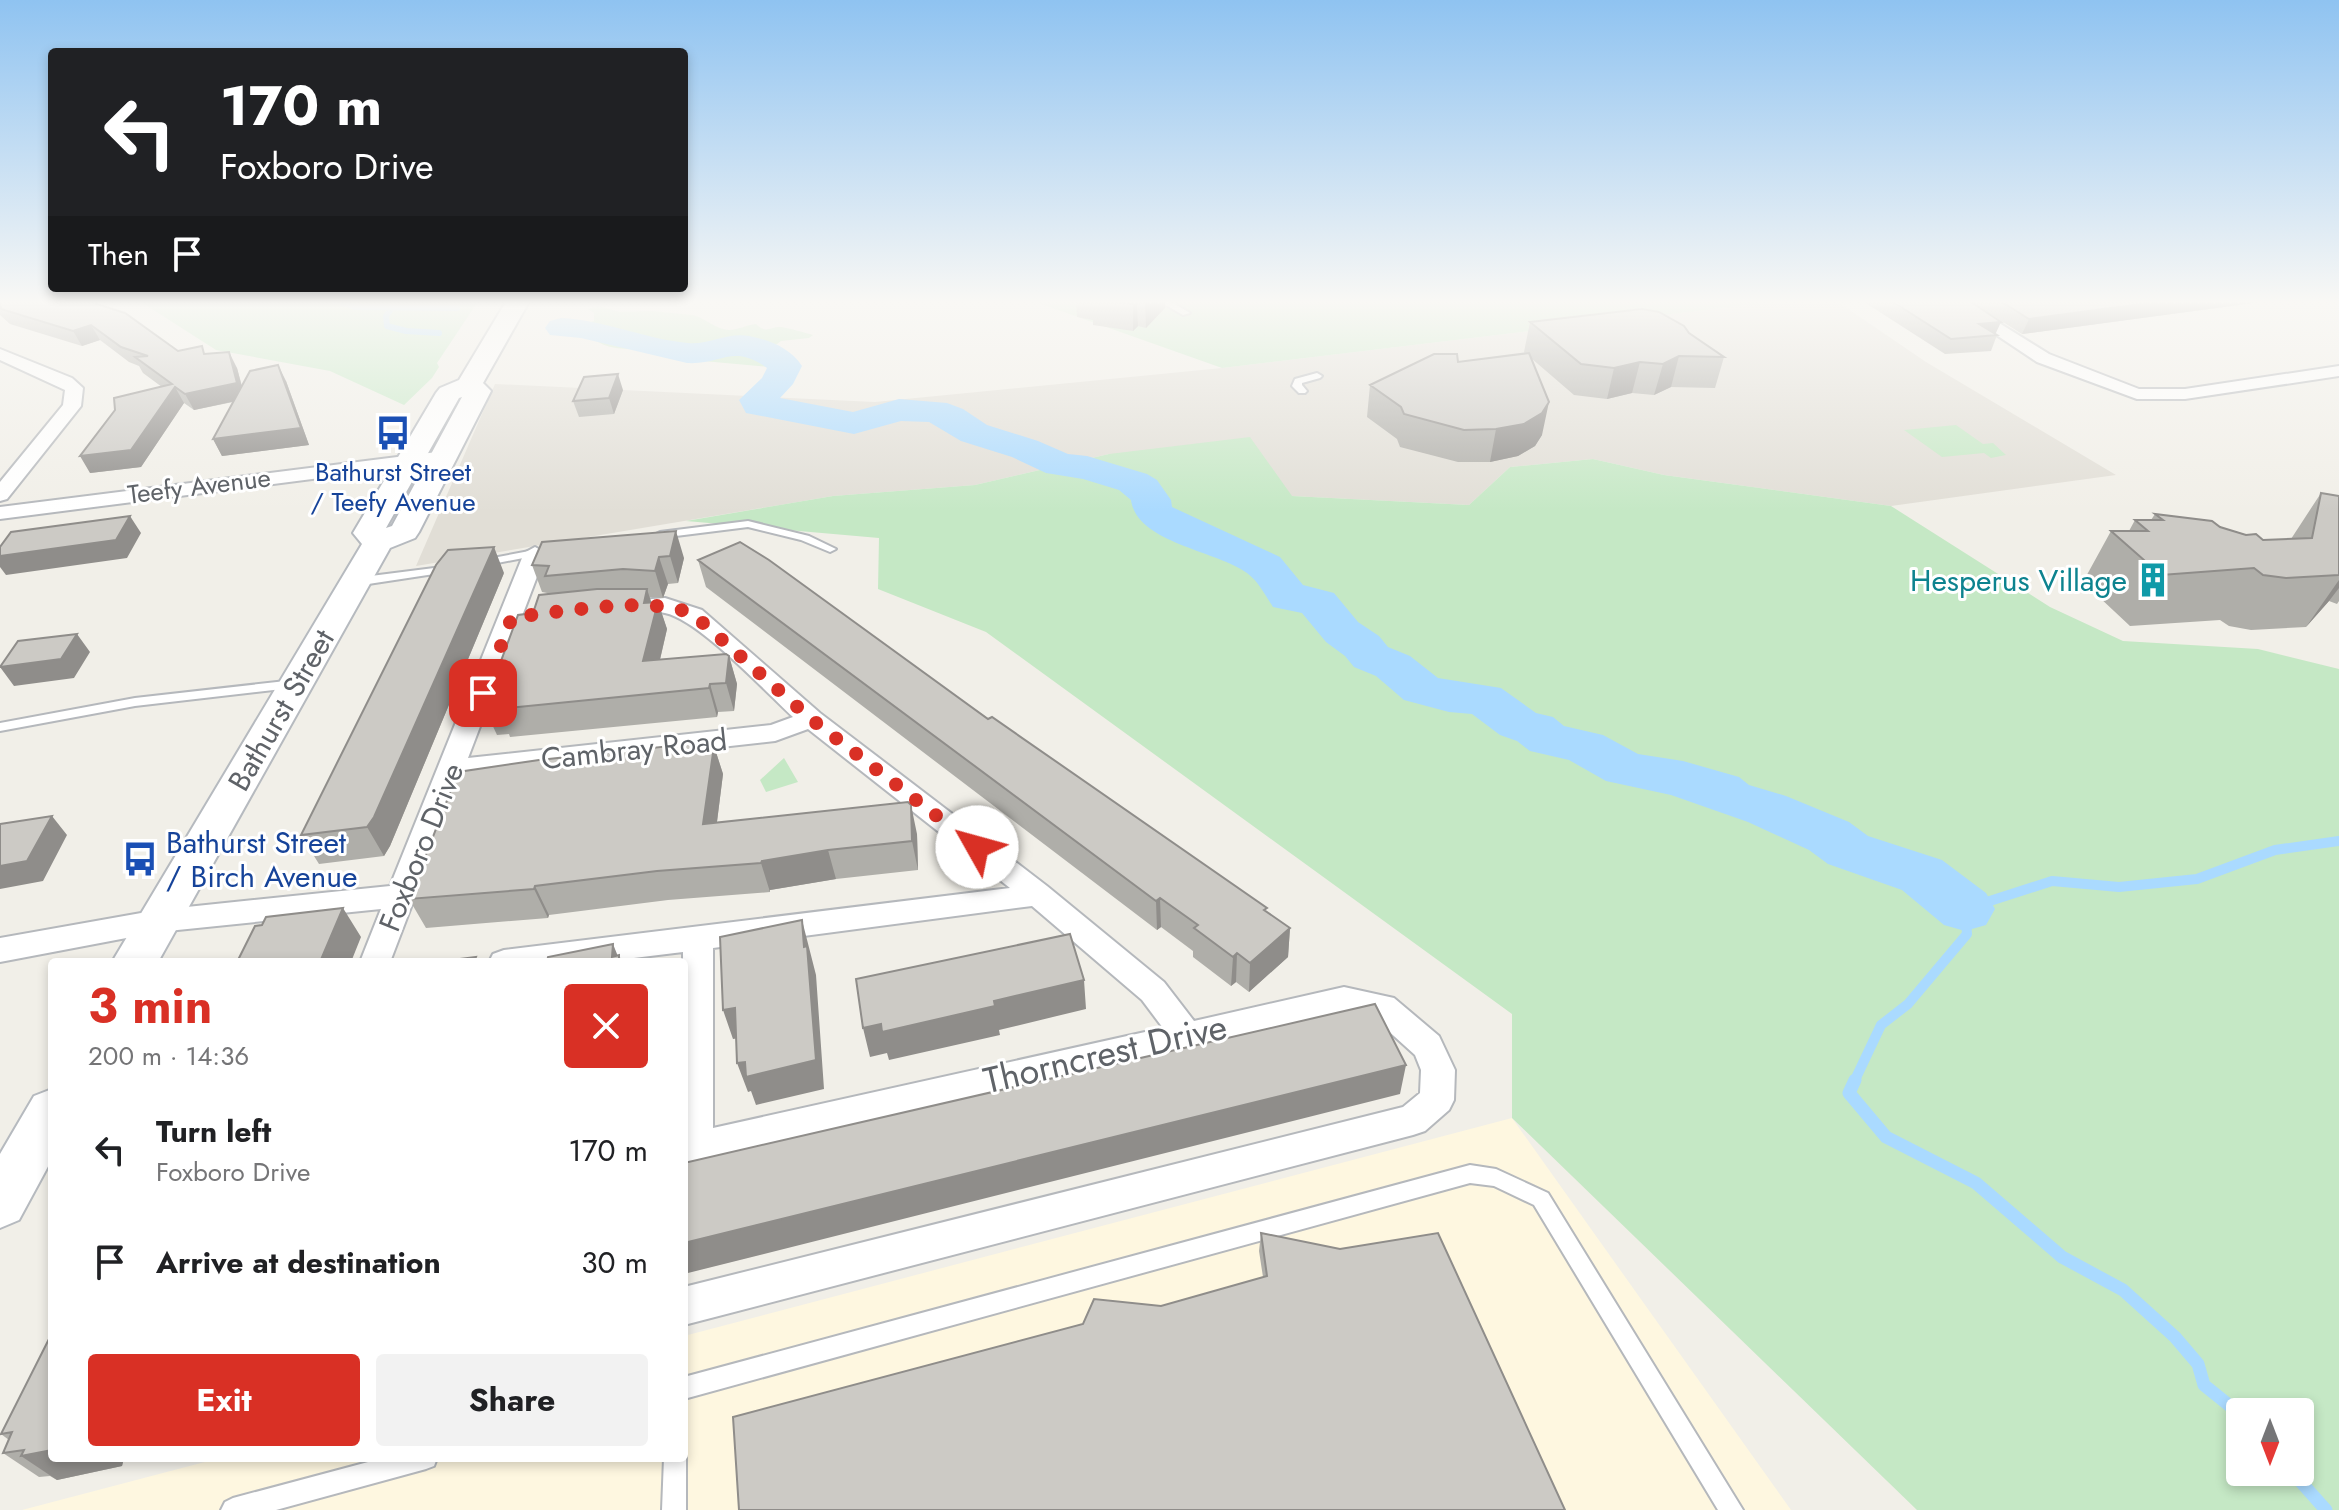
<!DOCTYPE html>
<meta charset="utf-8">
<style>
body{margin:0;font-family:Jost,sans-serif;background:#f2f2f2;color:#202124;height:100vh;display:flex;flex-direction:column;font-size:30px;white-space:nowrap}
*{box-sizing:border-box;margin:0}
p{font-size:26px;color:#757577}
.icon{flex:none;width:44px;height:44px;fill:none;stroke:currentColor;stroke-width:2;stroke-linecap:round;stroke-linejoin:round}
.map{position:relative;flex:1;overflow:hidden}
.panel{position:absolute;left:48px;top:958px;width:640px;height:504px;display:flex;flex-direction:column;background:#fff;border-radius:8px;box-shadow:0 4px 12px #0003}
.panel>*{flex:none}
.hud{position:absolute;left:48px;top:48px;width:640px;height:244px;border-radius:8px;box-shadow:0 4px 12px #0003;background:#202124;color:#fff;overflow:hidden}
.needle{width:52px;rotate:180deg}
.tools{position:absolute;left:2226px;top:1398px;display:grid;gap:16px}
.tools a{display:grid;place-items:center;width:88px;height:88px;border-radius:8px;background:#fff;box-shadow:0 4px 12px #0003;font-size:40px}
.pin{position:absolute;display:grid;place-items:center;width:68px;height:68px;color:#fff;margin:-34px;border-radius:16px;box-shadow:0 4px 12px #0006}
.me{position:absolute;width:88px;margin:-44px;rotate:308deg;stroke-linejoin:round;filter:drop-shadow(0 0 6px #0008)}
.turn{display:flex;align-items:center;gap:28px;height:168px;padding:0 40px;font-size:36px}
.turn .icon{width:104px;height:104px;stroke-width:2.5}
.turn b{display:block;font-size:56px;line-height:68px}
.then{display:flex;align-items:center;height:76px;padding:0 40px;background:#0003;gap:16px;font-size:30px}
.round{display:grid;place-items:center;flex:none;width:84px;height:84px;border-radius:8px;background:#f2f2f2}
.overview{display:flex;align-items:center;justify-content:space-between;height:136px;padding:0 40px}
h1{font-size:48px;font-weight:700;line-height:60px;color:#d93025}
.cta{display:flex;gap:16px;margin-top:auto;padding:16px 40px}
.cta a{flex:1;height:92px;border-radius:8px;background:#d93025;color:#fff;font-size:32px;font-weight:700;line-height:92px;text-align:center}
.cta a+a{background:#f2f2f2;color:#202124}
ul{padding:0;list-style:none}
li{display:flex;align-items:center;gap:24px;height:112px;padding:0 40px}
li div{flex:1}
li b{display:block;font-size:30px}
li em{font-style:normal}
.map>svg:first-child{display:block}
</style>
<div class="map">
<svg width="2339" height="1510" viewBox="0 0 2339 1510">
<rect width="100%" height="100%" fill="#f1efe8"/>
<path fill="#fef7e0" d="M1512,1118l279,392h-1769l198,-52h464v-122z"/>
<path fill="#e1ded6" d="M1788,300h47l91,62 190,113 -225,31 -227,-31 -71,-16 -83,8 -41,38 -177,-9 -183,-42 -134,31 -142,11 -417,70 79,-182 380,18 347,-34z"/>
<path fill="#c5e8c5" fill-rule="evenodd" d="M138,300h341l-42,63 2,4 -7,11 -28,27 -74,-34 -114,-21z
M1030,300h758l-566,68z
M598,306l22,6 31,-1 42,4c12,3 22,14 36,15 8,0 18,-5 27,-6 10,10 13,3 24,3 5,0 26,6 33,8l-4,3 -28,3 -12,9 23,16 -12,2 -77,-7c-25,-16 -59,-10 -87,-13 -18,-2 -29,-15 -45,-20l23,-7v-8l-6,-4z
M1956,425l27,19 10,-1 13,12 -15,3 -7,-5 -42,4 -38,-27z
M1250,437l42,59 177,9 41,-38 83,-8 71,16 227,31 159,101 73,34 135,8 81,20v841h-422l-405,-392v-104l-526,-382 -108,-43 1,-51 -193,-17 147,-25 142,-11 134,-31zM2240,1412h60v60h-60z
M784,758l14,24 -32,10 -6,-12z"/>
<path fill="#aadaff" d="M792,366v8l-27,21 -1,8 96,13 46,-11h16l30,6 87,37 12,7v3l-14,2c-16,-19 -49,-17 -71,-22 -18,-5 -26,-25 -48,-27 -17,-1 -27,9 -42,11 -15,2 -29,-2 -44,1l-6,-5h-30l-48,-10 2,-9 18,-13 12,-18z"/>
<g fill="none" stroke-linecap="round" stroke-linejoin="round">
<path stroke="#aadaff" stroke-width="6" d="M334,300l21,7 102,1
M391,309l-5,7 1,10 19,5 33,2"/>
<path stroke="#aadaff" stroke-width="10" d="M1854,1082l27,-57 27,-21 59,-70 -2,-25 87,-28 67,6 78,-8 78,-29 64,-9"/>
<path stroke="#aadaff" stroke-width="13" d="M1855,1080l-6,13 37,44 90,46 86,74 61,33 52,47 23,27 6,21 36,29
M2292,1472l34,38"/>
<path fill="#aadaff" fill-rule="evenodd" d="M561,318c44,2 83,21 127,25 21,2 39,-11 61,-7 21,4 41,12 53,30l-9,18 -13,14 73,14 46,-13 48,4 16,6 24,16 51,16 30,13 19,2 60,18 10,6 14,20 1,7 108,50 23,28 31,8 24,29 21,14 9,11 22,9 28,22 63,10 35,25 17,4 11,9 39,9 35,19 45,7 56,16 10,8 37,11 63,26 19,14 74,24 44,33 9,16 -9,16 -21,6 -21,-6 -42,-35 -74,-26 -19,-14 -61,-28 -77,-27 -65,-14 -37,-21 -39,-9 -13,-10 -17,-6 -28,-21 -23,-2 -45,-12 -28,-24 -22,-9 -9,-11 -19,-14 -24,-29 -29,-6c-8,-12 -14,-25 -26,-34 -32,-23 -110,-30 -116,-73l-12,-10 -36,-11 -37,-6 -34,-16 -51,-16 -32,-19 -28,-1 -47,13 -108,-21 -7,-13 23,-22 5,-10c-34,-25 -45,-3 -80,-5l-106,-25 -31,-3 -5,-7 5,-7z"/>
<g stroke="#b5b8bc" stroke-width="4">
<path id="lane" d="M1157,300h11l22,13 -7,2z
M1317,373l5,3 -2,2 -18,5v2l5,6 -2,2h-6l-7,-7 3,-7z
M748,521l61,15 27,13 -6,3 -29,-12 -53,-13 -88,11 -6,-3 6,-3z
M540,549l6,3 -2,2 -62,12 -6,-3 6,-3z
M450,566l4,1v4l-99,15 -6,-4 6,-4z
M295,680l5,1 2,3 -2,3 -165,19 -135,25v-8l135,-25z
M1470,1165l26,4 52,24 195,317h-25l-184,-305 -40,-19 -24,-3 -786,216v-22z
M684,1452l2,6v52h-24l2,-52h20z
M383,1458h54l-3,8 -8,3 -150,41h-55l4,-8 8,-4z"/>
</g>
<g stroke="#b5b8bc" stroke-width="4">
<path id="street" d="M1944,300h18l87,54 90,35h46l154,-23v10l-154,23h-48l-100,-37z
M0,349l72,29 11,10 -2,18 -74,93 -7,2v-19l63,-77 2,-15 -65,-30z
M445,451l10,6 -3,4 -452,58v-12z
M535,547l11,6 -78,205 303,-33 22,-8c-28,-26 -94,-97 -128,-104 -16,-4 -33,3 -49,-1l-3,-5 3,-5 49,-4 37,12 118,103 227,173 117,96 30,39 150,-34 50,11 45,38 16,34 -1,30 -5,10 -24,21 -12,4 -729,190v-38l719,-180 17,-14 1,-23 -6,-15 -41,-37 -30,-5 -660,153 -1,-214 -82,10h-112l4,-8 11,-4 506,-62 -202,-159 -33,12 -314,35 -71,186h-30l21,-53 -223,23 -158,30v-24l158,-28 232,-24 134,-333zM1032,906l110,94 21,28 -450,100v-180z"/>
</g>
<g stroke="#b6babf" stroke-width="4">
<path id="secondary" d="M507,300h23l-47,83 8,8 -72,141 -4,6 -25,10 -232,414h-46l250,-418 -9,-11 83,-140 4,-5 19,-8zM462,397l-70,129 -6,2 73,-130z
M52,1089v70l-33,61 -19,8v-74l34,-58z"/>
</g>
<use href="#lane" fill="#fff" fill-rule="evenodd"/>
<use href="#street" fill="#fff" fill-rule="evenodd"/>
<use href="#secondary" fill="#fff" fill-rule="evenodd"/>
</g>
<path fill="#afaea9" d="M0,300l94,3 84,48 28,3 31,14 5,18 44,-5 23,64 -87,11 -9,-17 20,-37 -39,8 -10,-7 -43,64 -51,6 72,-86 -19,-14 -4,-7 -10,-4 -29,-22 -18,6 -72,-22 -10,-9z
M1076,300h89v8l-19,20 -8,-2 -5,5 -40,-6v-5l-16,-3z
M1861,300h107l29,35 -6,16 -46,3z
M1968,300h308l-254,34z
M1530,322l159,11 35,24 -9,31 -44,-1 -17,8 -22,-2 -25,6 -33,-4 -43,-37 11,77 -7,11 -17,10 -28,6h-32l-58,-15 -3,-8 -30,-22 3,-32 88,-23 68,-8 -2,-2z
M623,390l-9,24 -35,3 -6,-16z
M2321,493l18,3v105l-2,3 -8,-3 -23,26 -55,3 -22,-4 -9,-6 -90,6 -47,-44 28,-51h18l6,-11h16l4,-6 65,13 43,13 28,-1z
M542,542l142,16 -6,25 -10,1 -5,14 -13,-1 1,6 7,-1 9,27 -7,31 69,-4 8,28 -3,27 -16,1 -1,5 -207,20 -1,-3 -12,1 -13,-28 49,-94 19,-19 -10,-2 -10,-27z
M698,560l245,127 347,241 -2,29 -39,35 -13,-10 -5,4 -38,-29v-6l-32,-24 -4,3 -451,-343z
M504,573l-114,273 -6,10 -65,8 -18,-29z
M714,746l9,28 -6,48 200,12 1,36 -82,9 -66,11v2l-102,8 -119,15 -1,3 -122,10 -17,-29 290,-152z
M1261,1233l304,277 -404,-204 102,-29 -4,-26z
M52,1333v125h95l-24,4 -1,4 -65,14 -7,-4 -11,1 -36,-24 6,-13 -8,-6z"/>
<path fill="#8f8d8a" d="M1137,300l1,26 -5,5v-27z
M1165,300v8l-19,20 -1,-27z
M2170,300h106l-254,34 7,-15z
M2001,322l-6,13 -16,-11z
M91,325l9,15 -18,6 -9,-15z
M229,352l8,16 8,31 -51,11 -9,-16z
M1679,356l-8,31 -17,8 9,-31z
M1640,362l-8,31 -25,6 7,-31z
M278,365l8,16 23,64 -87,11 -9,-17z
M618,374l5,16 -9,24 -5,-16z
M175,387l9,16 -43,64 -51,6 -10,-17z
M1549,402l-7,33 -7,11 -17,10 -28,6 6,-33z
M130,516l11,17 -14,25 -121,17 -6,-8v-11z
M676,531l8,27 -6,25 -8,-27z
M494,547l10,26 -114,273 -6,10 -17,-29z
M659,557l9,27 -5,14 -8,-27z
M2339,580v8l-10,13 -23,26z
M647,589l8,25 3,-12 9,27 -14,60 -10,-28 1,-58z
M77,634l13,18 -16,26 -60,8 -14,-19z
M729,656l8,28 -3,27 -8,-28z
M710,684l8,28 -1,5 -8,-29z
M714,746l9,28 -10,79 -10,-29z
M911,805l6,29 1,36 -6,-29z
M52,816l15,19 -24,46 -43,8v-23z
M828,850l8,29 -66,11v2l-9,-29 1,-2z
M535,886l14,29 -1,3 -14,-29z
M1160,898l1,29 -4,3 -1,-29z
M343,908l18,29 -10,25h-31z
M802,920l14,55 8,114 -68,16 -5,-14 -3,1 -11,-29 67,-116z
M1290,928l-2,29 -39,35 1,-29z
M613,944l6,15v-4l3,7h-8l-2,-5z
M1237,953l-1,29 -5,4 2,-29z
M1084,980l2,29 -87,21 1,5 -111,25 -2,-7 -17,4 -7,-29 131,-27z
M735,1008l11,29 -13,2 -10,-29z
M1406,1065l-6,29 -716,180v-31z
M52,1450v8h66l5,4 -1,4 -65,14 -36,-24z"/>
<path fill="#cccac5" stroke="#8f8d8a" stroke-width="2" d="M0,300h90l4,3 31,10 53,38 24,-5 2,8 25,-2 8,31 -52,11 -10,-7 -44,63 -51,6 35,-46 -1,-12 58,-14 -37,-27 13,-1 -27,-9 -30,-22 -18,6 -72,-22z
M1106,300h31l-4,4z
M1890,300h78l33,22 -22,2 18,11 -46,4z
M1999,300h171l-141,19z
M1642,309l17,3 25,14 5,7 35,24 -45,-1 -16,8 -23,-2 -26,6 -33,-4 -51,-42z
M1529,353l20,49 -7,11 -18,11 -28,5 -32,1 -60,-16 -3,-7 -31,-22 64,-31h23l1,8z
M278,365l23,63 -88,11 37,-68z
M618,374l-9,24 -36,3 11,-24z
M2321,493l18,3v79l-53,3 -23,-3 -9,-7 -93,7 -50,-44h37l-13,-11h28l-8,-6 57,7 8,6 26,8 10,-1 7,6 49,-2z
M130,516l-14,24 -116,16v-9l11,-15z
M676,531l-6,25 -11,1 -4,14 -32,-2 -78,7 4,-10 -17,-1 10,-23z
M740,542l29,18 219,159 4,-2 275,191 -3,2 26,18 -40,35 -13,-10 -4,4 -39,-29 4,-3 -38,-27 -4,3 -458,-341z
M494,547l-120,270 -7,10 -66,8 135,-270 12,-15z
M597,589h50l-3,14 14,-1 -15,59 83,-7 3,2 -3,27 -16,1 -1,4 -212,21 1,-3 -14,1 34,-92 15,-2 6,-18z
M77,634l-16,25 -61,8 18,-26z
M698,743v4l16,-1 -11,78 205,-22 3,3 1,36 -84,9 -66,11 -1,2 -104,8 -122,15 -1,3 -125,10 49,-127 81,-12z
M52,816l-25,45 -27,5v-42z
M343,908l-23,54h-83l18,-36 7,-1 4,-8z
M802,920l2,27 3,-1 9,114 -70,17 -1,-15 -8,1 -2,-55 -12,2 -3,-73z
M1070,934l14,46 -90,21 1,5 -113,26 -1,-8 -18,4 -7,-49z
M613,944l-1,13 7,-2v7h-72l1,-5z
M476,957l-2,5h-38z
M1375,1004l31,61 -722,178v-80z
M1261,1233l79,16 98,-16 127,277h-826l-6,-93 350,-93 11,-25 67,7 106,-30z
M52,1333v117l-31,6 3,-6 -21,3 9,-21 -11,2z"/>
<linearGradient id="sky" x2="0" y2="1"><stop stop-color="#8fc3f1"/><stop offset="0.59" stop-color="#f9f8f5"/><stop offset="1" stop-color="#f9f8f5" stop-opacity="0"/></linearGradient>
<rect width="2339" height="512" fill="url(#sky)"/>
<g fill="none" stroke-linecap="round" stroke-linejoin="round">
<path stroke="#d93025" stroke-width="14" stroke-dasharray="0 25.2" d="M483,693l29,-76c47,-4 143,-23 182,-2l117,104 166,128"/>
</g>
<defs>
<g id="bus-bare" transform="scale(2.76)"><path d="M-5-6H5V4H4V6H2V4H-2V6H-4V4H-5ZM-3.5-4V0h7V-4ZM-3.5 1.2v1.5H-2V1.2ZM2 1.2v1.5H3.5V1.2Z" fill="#1a4fb4" stroke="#fff" stroke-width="2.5" paint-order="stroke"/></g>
<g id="building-bare" transform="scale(2.76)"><path d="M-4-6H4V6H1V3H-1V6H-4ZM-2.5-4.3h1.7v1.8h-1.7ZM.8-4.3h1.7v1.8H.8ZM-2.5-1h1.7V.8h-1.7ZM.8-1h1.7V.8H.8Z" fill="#0f9aa8" stroke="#fff" stroke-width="2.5" paint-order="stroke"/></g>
</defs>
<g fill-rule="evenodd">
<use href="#bus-bare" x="393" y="433"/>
<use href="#building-bare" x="2153" y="580"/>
<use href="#bus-bare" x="140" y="859"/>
</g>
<g text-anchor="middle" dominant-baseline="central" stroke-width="6" stroke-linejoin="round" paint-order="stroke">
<g font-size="26" fill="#164399" stroke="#fff">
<text x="393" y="472">Bathurst Street<tspan x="393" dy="30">/ Teefy Avenue</tspan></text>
</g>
<g font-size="26" fill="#5f6368" stroke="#fff">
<text transform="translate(199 486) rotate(-7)">Teefy Avenue</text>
</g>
<g font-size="30" fill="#0d838f" stroke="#fff" text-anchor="end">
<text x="2127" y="580">Hesperus Village</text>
</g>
<g font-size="30" fill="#5f6368" stroke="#fff">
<text transform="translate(281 710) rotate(-60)">Bathurst Street</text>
<text transform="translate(634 749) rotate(-6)">Cambray Road</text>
<text transform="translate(421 847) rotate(-68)">Foxboro Drive</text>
</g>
<g font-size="30" fill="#164399" stroke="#fff" text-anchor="start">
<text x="166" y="842">Bathurst Street<tspan x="166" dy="34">/ Birch Avenue</tspan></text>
</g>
<g font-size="36" fill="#5f6368" stroke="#fff">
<text transform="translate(1105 1053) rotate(-13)">Thorncrest Drive</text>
</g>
</g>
</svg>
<div class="tools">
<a><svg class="needle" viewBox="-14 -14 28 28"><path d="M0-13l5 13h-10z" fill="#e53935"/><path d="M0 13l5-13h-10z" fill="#757577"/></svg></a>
</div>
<div class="pin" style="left:483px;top:693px;background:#d93025"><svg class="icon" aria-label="arrive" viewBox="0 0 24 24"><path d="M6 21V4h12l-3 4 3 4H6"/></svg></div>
<svg class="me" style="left:977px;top:847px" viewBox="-20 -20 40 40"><circle r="19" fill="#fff"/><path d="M0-13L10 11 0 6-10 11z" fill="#d93025"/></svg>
<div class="hud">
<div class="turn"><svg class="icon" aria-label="left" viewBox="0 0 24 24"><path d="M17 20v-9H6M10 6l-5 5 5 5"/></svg><div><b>170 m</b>Foxboro Drive</div></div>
<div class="then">Then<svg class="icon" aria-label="arrive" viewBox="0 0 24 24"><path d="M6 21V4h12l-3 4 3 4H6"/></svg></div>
</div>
<section class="panel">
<div class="overview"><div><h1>3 min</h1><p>200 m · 14:36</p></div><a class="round" style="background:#d93025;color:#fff"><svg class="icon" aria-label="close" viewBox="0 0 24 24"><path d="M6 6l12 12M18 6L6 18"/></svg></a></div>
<ul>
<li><svg class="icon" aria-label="left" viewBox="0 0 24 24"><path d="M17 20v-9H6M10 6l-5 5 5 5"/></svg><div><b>Turn left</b><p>Foxboro Drive</p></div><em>170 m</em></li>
<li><svg class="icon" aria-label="arrive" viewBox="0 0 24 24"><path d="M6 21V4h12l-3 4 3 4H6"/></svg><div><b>Arrive at destination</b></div><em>30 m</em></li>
</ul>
<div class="cta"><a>Exit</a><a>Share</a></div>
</section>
</div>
